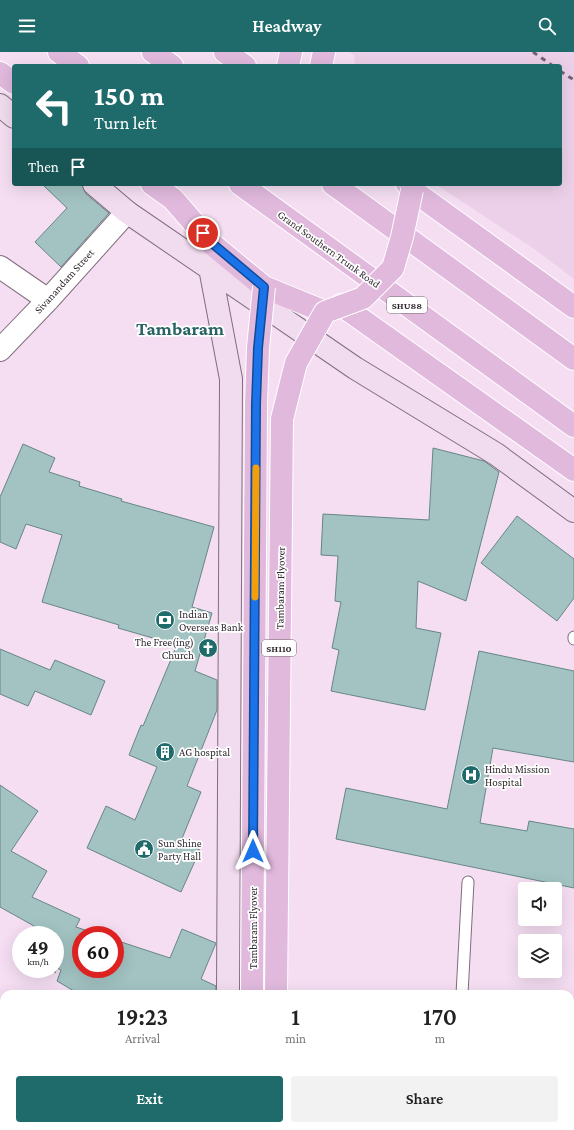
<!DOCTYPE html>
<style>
body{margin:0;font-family:"Crimson Pro",serif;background:#f2f2f2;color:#222;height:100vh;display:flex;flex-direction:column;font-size:15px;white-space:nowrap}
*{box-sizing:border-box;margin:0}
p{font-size:13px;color:#767676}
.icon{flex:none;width:22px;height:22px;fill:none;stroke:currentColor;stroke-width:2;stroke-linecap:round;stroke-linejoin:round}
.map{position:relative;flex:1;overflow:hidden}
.drawer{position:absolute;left:0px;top:938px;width:574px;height:140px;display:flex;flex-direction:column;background:#fff;border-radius:12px 12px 0 0;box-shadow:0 4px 16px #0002}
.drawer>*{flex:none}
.guide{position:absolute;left:12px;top:12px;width:550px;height:122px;border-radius:4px;box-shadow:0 4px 16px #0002;background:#1f6b6b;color:#fff;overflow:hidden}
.tools{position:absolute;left:518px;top:830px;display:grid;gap:8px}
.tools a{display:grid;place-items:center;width:44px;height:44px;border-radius:4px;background:#fff;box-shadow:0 4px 16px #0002;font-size:20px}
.speed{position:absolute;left:12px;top:874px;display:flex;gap:8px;font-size:20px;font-weight:700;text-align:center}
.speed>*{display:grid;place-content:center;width:52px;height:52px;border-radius:50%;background:#fff;box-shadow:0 4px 16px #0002;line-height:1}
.speed small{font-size:10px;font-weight:400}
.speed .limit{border:6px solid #d22;background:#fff;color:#111}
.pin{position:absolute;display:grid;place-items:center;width:34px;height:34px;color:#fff;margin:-17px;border:2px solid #fff;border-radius:50%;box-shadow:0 1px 4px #0007}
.me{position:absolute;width:44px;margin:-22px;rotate:0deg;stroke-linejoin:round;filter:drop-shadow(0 0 3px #0008)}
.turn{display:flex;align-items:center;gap:14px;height:84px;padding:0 16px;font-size:18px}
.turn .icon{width:52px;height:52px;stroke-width:2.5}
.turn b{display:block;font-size:28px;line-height:34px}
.then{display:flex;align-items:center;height:38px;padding:0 16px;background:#0003;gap:8px;font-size:15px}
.eta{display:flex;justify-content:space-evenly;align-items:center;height:68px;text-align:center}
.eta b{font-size:24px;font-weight:600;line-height:28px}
.button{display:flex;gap:8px;margin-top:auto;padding:8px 16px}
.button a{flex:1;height:46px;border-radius:4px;background:#1f6b6b;color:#fff;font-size:16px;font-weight:600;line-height:46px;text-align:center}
.button a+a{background:#f2f2f2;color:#222}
header{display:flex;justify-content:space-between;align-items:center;height:52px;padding:0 16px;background:#1f6b6b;color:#fff;font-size:18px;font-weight:600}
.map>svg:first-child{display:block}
</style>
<header><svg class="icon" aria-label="menu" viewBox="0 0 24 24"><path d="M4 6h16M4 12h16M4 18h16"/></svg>Headway<svg class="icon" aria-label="search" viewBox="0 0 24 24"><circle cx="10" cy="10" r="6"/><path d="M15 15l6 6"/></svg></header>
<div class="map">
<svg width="574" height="1078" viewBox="0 0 574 1078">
<rect width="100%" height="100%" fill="#f5def2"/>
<path fill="#ecd0e9" d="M349,0h225v227l-41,-31 -98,-64h125v-118h-205l-1,-11z"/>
<path fill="#a2c3c2" stroke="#678686" d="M42,132h40l4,10 23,19 -48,54 -26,-25 32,-34z
M23,392l32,14 -6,14 31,10 -1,4 43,13 -1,2 93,26 -22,80 20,6 -17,58 22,9v30l-30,76 14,6 -20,49 19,9 -19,42 -94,-44 19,-42 29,14 22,-53 -28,-12 12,-30 2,1 34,-81 -59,-17 1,-3 -77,-23 20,-67 -36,-11 -10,25 -16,-7v-45z
M433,396l51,13 15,11 -33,129 -48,-20 -2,47 25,5 -16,77 -94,-19 8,-41 -7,-2 9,-46 -6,-1 3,-45 -17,-1 2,-41 106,6z
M517,464l57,43v39l-17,23 -76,-58z
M0,597l50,21 5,-10 50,21 -14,34 -56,-24 -7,15 -28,-12z
M479,599l95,20v91l-81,-14 -13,75 47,8 2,-10 45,8v59l-238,-49 10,-51 101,21z
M0,733l38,26 -27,40 36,20 -15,26 48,22 -4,8 24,8h-19v34h34v-29l55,18 12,-29 34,14 -15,36 15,7v8h-137l-22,-13 4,-11 -4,-2 -2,5v-38h-25l4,-9 -34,-19z"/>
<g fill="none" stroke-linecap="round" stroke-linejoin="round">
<g stroke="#806d7e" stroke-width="13">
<path id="lane" d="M574,585v2
M462,942l6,-112
M458,1078v-4"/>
</g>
<g stroke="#806d7e" stroke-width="24">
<path id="street" d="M0,215l48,33
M0,298l48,-50 79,-88"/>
</g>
<g stroke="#806d7e" stroke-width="24">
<path id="secondary" d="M0,53l14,12
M94,132l33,28 228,156 141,86 78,57
M210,216l21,111 -3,615
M227,1078v-4"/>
</g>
<g stroke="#fff" stroke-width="24">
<path id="primary" d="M59,0l19,14
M153,0l19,14
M225,0l20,14
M288,14l3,-14
M321,14l3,-14
M0,21l14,10
M152,132l21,15 40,46 51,42 61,25
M240,132l334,242
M333,132l241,175
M407,132l5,6 162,117
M341,253l233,165
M251,1078v-4
M274,1078v-4"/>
</g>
<use href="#lane" stroke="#fff" stroke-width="11"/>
<use href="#street" stroke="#fff" stroke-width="22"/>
<use href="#secondary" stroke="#f0dcee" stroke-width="22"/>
<use href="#primary" stroke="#e0b9dd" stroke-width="22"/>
<path stroke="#71646f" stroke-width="3" stroke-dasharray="5 5" stroke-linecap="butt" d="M533,0l20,14
M560,19l14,9"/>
<g stroke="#fff" stroke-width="24" stroke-linecap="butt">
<path id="primary-bridge" d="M252,942l4,-590 2,-56 6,-61
M276,942l6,-575 14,-56 29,-51 38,-14 30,-30 9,-31 10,-47"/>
</g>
<use href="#primary-bridge" stroke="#e0b9dd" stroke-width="22"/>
</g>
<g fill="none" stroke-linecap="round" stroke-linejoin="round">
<g stroke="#114b97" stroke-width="10">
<path id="route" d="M203,181l10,11 51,43 -6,61 -2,56 -3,447"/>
</g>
<use href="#route" stroke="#1a73e8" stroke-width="7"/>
<path stroke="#f59e0b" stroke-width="7" d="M255,545l1,-129"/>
</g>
<defs>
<g id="bank-disc" transform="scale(1)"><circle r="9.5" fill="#1f6b6b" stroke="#fff"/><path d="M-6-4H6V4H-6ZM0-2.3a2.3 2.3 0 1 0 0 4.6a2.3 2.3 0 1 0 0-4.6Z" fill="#fff"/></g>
<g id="church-disc" transform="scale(1)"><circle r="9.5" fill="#1f6b6b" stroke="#fff"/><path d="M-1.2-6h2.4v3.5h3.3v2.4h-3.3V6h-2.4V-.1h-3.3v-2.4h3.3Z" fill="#fff"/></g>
<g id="building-disc" transform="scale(1)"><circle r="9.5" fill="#1f6b6b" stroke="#fff"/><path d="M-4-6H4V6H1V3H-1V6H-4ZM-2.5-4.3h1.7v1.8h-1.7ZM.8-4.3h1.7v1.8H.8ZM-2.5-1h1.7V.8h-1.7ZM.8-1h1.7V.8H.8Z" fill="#fff"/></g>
<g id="hospital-disc" transform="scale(1)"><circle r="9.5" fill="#1f6b6b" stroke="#fff"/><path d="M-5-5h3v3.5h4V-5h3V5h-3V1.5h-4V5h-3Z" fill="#fff"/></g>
<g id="civic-disc" transform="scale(1)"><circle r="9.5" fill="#1f6b6b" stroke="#fff"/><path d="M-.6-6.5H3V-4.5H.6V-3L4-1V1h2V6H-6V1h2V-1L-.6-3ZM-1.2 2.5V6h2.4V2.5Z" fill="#fff"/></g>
</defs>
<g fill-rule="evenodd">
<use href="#bank-disc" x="165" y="568"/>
<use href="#church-disc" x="208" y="596"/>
<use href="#building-disc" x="165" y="700"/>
<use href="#hospital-disc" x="471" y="723"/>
<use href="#civic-disc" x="144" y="797"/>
</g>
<g text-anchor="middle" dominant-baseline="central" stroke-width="3.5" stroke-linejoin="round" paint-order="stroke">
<g fill="#fff" stroke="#706a6f" stroke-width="1">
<rect x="387" y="245" width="40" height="16" rx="3"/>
<rect x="262" y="588" width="34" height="16" rx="3"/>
</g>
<g font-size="10" font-weight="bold" fill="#322a31">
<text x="407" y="253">SHU88</text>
<text x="279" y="596">SH110</text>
</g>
<g font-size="11" fill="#322a31" stroke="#fff">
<text transform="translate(329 197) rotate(36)">Grand Southern Trunk Road</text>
<text transform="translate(64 229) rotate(-48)">Sivanandam Street</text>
<text transform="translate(280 536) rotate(-89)">Tambaram Flyover</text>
<text transform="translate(253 876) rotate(-90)">Tambaram Flyover</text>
</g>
<g font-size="11" fill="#322a31" stroke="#fff" text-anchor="start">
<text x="179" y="562">Indian<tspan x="179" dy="13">Overseas Bank</tspan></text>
<text x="194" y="590" text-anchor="end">The Free(ing)<tspan x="194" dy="13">Church</tspan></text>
<text x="179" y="700">AG hospital</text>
<text x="485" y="717">Hindu Mission<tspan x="485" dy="13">Hospital</tspan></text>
<text x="158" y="791">Sun Shine<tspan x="158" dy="13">Party Hall</tspan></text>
</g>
<g font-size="19" font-weight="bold" fill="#286262" stroke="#fff">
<text x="180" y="276">Tambaram</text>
</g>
</g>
</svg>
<div class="tools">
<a><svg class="icon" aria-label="sound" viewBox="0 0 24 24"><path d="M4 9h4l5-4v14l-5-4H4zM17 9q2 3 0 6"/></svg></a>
<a><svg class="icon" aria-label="layers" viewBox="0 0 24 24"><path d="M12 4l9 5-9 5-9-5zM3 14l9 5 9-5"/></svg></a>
</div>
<div class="speed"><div>49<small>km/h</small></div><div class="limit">60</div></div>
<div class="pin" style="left:203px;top:181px;background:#d93025"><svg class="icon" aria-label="arrive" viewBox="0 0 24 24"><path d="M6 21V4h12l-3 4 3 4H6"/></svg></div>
<svg class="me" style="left:253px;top:799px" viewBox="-20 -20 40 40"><path d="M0-17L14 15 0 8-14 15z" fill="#1a73e8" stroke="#fff" stroke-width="4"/></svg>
<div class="guide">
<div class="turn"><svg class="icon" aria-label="left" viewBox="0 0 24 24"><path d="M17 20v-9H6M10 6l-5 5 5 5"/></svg><div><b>150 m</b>Turn left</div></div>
<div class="then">Then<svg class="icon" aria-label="arrive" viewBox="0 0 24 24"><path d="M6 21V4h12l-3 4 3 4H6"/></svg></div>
</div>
<section class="drawer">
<div class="eta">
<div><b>19:23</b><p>Arrival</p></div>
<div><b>1</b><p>min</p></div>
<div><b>170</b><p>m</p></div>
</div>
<div class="button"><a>Exit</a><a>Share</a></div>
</section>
</div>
